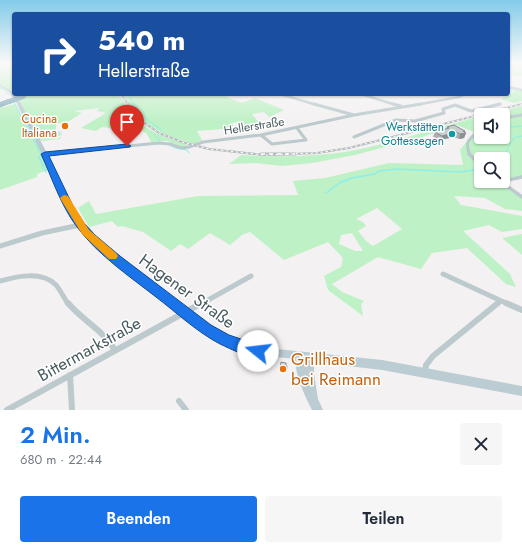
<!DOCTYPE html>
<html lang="de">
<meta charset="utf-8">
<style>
body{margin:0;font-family:Jost,sans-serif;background:#f6f6f7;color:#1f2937;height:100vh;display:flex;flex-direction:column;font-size:15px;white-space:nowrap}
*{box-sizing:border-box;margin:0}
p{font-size:13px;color:#747a83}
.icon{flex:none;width:22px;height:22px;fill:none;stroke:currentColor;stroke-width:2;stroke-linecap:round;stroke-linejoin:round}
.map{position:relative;height:410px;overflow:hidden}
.sheet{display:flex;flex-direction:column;background:#fff;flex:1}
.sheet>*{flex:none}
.top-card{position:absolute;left:12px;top:12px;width:498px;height:84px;border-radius:4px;box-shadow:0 1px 3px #0004;background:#1a4fa0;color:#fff;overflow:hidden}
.controls{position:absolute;left:474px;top:108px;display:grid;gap:8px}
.controls a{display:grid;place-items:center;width:36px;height:36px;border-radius:4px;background:#fff;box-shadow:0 1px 3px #0004;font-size:20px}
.pin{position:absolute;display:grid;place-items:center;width:34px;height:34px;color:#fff;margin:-41px -17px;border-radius:50% 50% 50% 0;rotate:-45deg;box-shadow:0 0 4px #0007}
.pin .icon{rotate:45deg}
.me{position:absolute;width:44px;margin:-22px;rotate:286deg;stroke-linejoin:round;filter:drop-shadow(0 0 3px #0008)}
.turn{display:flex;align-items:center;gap:14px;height:84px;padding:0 20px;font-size:18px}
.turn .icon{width:52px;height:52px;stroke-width:2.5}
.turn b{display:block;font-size:28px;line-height:34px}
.round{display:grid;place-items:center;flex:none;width:42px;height:42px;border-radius:4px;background:#f6f6f7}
.overview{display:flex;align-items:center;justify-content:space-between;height:68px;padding:0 20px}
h1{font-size:24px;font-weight:600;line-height:30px;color:#1a73e8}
.primary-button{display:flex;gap:8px;margin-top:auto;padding:8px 20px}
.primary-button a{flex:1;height:46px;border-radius:4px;background:#1a73e8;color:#fff;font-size:16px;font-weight:600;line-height:46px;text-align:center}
.primary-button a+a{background:#f6f6f7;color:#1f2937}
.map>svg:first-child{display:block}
</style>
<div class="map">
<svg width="522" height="410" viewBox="0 0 522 410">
<rect width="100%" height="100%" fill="#f3f1f1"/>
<path fill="#bff1c6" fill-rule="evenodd" d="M0,64h14v30h105c13,22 24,35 49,44 6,3 15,4 20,8l-4,1 -17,-6 -16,1 -4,-8 -14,-10 -23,4 -8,-1 -6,4 -15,-3 25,-15 -9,-2 2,-3 -25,3 8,2 -13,8 -13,3v8l4,-1 2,4 -4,1v2l3,-1 -1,2 -19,2c-3,-3 -6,-6 -9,-9 -12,-18 -11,-34 -32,-46z
M508,64h14v12l-14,-1z
M508,88l14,3v10l-8,2 -13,-4 12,-6v-3l-5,-1z
M123,94h96l23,9 13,-5 29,12 -15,7 -5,-5 -12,2 7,9 -18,3 -4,-4 -5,1 2,5 -37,3 5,9 -8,4c-35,-11 -53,-17 -71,-50z
M15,104l26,47 7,19 -11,4v3l-37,13v-82z
M522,106v70l-19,4v-21h-22v22h17l24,18v12l-17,-2 -20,-11 -31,-2 7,9 61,11v13l-20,3 -13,-7 -26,6 47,43 6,13 -10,-3 -39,-36 -35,5 -11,16 -43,-12 -46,27 10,8 22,9 -3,3 2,12 -35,-26 -4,-14 17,-9 2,-9 -15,-16 -44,18 -34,-28 -8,3 -12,10 -20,-12 -22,16 -8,-5 -9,7 -28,-19 -21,-6 -4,1 -6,-6 -23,6 -11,-19 11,-7 7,13 102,-18 100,-1 -5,-14 32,-3 64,-15 74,2 -3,-15 14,-18 -17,-7 -35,12 -67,18 -43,8 -30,3 -26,-3 -27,1 12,-9c34,2 69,2 104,-3 46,-8 91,-24 136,-36v21h22v-22h-17zM377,208l25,21 -29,17 -7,-5 -8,-10 8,-5 -3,-4 -7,-3zM352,233l11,18h-8l-16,-7 2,-9z
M522,234v21l-20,-17z"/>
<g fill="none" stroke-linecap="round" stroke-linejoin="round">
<path stroke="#8beeeb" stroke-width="1" d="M0,88l2,1
M4,90l5,5
M127,94l15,21 19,15
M14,102l26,51
M503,124l9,3 10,-1
M154,135l6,6
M169,145l6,3 12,2 2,3
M504,155l10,-17 8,-2"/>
<path stroke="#8beeeb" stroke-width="1.5" d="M39,157l7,15
M502,159l3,-5
M326,193l15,-11 11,-4 23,-4 4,-3 18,-2 63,3 14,-2"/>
<g stroke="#739cac" stroke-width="1">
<path id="highway" d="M8,100l3,2 -1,1 -10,4v-4z"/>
</g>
<path stroke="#bccace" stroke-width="2.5" d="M508,87l14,3
M280,94l37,11
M361,94l35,11
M415,105l44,-8 7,-3
M498,105l2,-1"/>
<path stroke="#bccace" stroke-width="3" d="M314,104l40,11
M393,104l8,2
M503,118l19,-3
M392,122l10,6
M261,135l11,9 34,-4 -9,-12
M354,137l42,-17 19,1 29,-8 -1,-4 12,-4 16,6 29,-7
M45,154l114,-11 11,1 12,4 7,-1 14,-5 58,-7 93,-20 67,-11
M470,155c-7,-15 1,-16 11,-26"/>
<path stroke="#bccace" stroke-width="3.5" d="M469,154l12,12
M500,181l22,16
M503,181l19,-4"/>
<path stroke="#bccace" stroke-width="5" d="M0,246l42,-13 38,-8
M443,274l65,30
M0,281c18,-5 42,-10 56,4 5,6 8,13 12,19
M201,304l50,-28
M497,304l3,-3"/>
<path stroke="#bccace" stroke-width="6" d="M68,303c14,17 35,27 47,47
M506,303l16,7
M425,372l1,-7 7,-9 65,-53
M70,375l2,35
M179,401l7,9
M7,410l195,-107"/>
<path fill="#bcccd3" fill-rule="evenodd" d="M0,85l11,5 9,12 30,57 16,36 22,35 31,27 91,69 18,10 30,11 124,13 140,26v10l-140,-26 -68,-8v12l4,25 5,11h-11c-8,-16 -16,-32 -17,-51l-37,-4 -36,-13 -18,-10 -91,-71 -29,-27 -24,-39 -16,-36 -28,-57 -7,-10 -9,-5z"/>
<use href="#highway" fill="#88b1c0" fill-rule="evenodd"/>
<g stroke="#b3b8bb" stroke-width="2">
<path id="rail-far1" d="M121,94l16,24 22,15 23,9 27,7 55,6 53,-2 32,-5 173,-44"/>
</g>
<g stroke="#b3b8bb" stroke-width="3">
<path id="rail" d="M261,154h34"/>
</g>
<use href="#rail-far1" stroke="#fff" stroke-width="1" stroke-dasharray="2.5" stroke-linecap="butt"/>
<use href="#rail" stroke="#fff" stroke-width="1.5" stroke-dasharray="4" stroke-linecap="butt"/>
<g stroke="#739cac" stroke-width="5" stroke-linecap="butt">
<path id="highway-bridge" d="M8,102l16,-6"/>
</g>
<use href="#highway-bridge" stroke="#88b1c0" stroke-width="4.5"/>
</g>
<path fill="#abb0b3" d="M447,127l18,4v1l1,1 -2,5 -5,1 -5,-2 -14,3 -7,-3 2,-5 11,-3z
M281,362l6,4v6l-7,-1z"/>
<path fill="#8b9092" d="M463,131h2l-1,2h2l-2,5 -5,1 1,-5z
M456,132l-2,5 -14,3 2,-4z"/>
<path fill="#c7cdd0" stroke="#8b9092" d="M454,125l11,6h-2l3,2 -6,1 -4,-2 -14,4 -7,-4 14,-4 -2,-1z
M281,362l5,1v3h1v4l-7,-1z"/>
<linearGradient id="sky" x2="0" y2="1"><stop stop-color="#83cbe9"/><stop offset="0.52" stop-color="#faf9f9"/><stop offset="1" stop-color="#faf9f9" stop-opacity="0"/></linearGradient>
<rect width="522" height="122" fill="url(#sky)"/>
<path fill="#1a73e8" stroke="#114b97" d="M127,144l4,2 -1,1 -81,9 24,50 11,17 11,12 25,21 91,69 18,10 33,11 3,5 -3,4c-11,5 -31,-6 -42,-11 -23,-12 -43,-31 -64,-47 -27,-21 -58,-42 -79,-70 -16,-21 -25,-49 -36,-73l4,-2z"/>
<path fill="#f59e0b" d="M64,195l4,1 21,34 27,23 2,3 -2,3h-7l-27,-25 -22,-36z"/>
<g fill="#e8710a" stroke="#fff" stroke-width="1.5">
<circle cx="65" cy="126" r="4"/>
<circle cx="283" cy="369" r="4"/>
</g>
<circle fill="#0f9aa8" stroke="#fff" stroke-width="1.5" cx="452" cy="134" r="4"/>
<g text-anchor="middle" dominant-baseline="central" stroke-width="3" stroke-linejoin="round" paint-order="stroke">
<g font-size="12" fill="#c56008" stroke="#fff" text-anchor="end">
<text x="57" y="119">Cucina<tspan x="57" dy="14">Italiana</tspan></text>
</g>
<g font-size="12" fill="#485a5f" stroke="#fff">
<text transform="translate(254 126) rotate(-9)">Hellerstraße</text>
</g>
<g font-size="12" fill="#0d838f" stroke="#fff" text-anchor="end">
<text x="444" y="127">Werkstätten<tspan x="444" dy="14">Gottessegen</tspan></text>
</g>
<g font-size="17" fill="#485a5f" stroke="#fff">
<text transform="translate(187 291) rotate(36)">Hagener Straße</text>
<text transform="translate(89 349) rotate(-29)">Bittermarkstraße</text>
</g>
<g font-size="17" fill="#c56008" stroke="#fff" text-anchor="start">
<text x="291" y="359">Grillhaus<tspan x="291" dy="20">bei Reimann</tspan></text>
</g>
</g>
</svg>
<div class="controls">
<a><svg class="icon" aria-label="sound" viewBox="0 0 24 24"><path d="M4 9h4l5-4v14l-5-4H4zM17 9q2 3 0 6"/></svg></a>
<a><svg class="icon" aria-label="search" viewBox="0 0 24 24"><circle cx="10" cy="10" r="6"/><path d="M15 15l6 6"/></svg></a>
</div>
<div class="pin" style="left:127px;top:146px;background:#d93025"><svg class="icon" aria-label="arrive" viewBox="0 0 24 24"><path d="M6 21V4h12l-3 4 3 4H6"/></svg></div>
<svg class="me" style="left:258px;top:351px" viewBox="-20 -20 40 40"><circle r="19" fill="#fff"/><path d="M0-13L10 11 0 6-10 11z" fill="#1a73e8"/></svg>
<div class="top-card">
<div class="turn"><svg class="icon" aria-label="right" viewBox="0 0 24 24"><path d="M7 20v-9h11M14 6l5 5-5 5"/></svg><div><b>540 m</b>Hellerstraße</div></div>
</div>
</div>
<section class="sheet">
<div class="overview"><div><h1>2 Min.</h1><p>680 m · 22:44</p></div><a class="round"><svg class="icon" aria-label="close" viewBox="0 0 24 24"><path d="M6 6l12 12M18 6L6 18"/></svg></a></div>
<div class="primary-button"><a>Beenden</a><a>Teilen</a></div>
</section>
